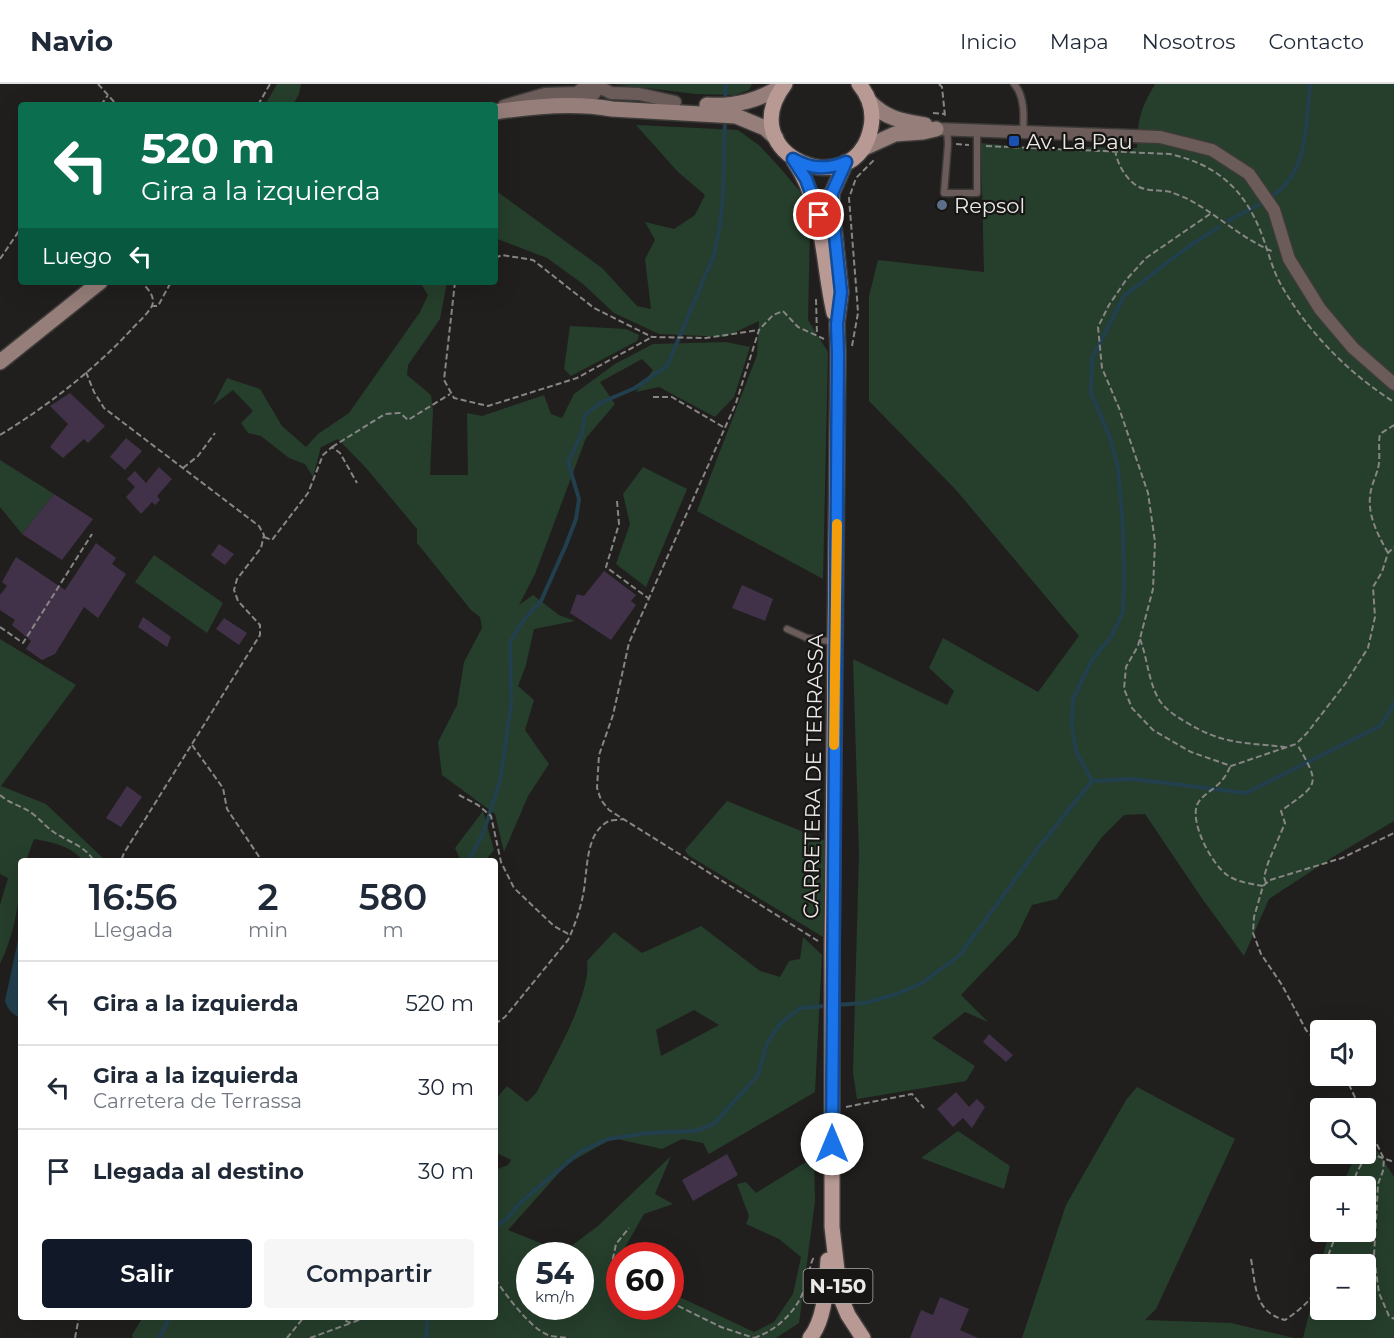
<!DOCTYPE html>
<html lang="es">
<meta charset="utf-8">
<style>
body{margin:0;font-family:Montserrat,sans-serif;background:#f6f6f7;color:#1f2937;height:100vh;display:flex;flex-direction:column;font-size:22px;white-space:nowrap}
*{box-sizing:border-box;margin:0}
p{font-size:20px;color:#747a83}
.icon{flex:none;width:33px;height:33px;fill:none;stroke:currentColor;stroke-width:2;stroke-linecap:round;stroke-linejoin:round}
.map{position:relative;flex:1;overflow:hidden}
.drawer{position:absolute;left:18px;top:774px;width:480px;height:462px;display:flex;flex-direction:column;background:#fff;border-radius:6px;box-shadow:0 6px 24px #0002}
.drawer>*{flex:none}
.hud{position:absolute;left:18px;top:18px;width:480px;height:183px;border-radius:6px;box-shadow:0 6px 24px #0002;background:#0b6e4f;color:#fff;overflow:hidden}
.controls{position:absolute;left:1310px;top:936px;display:grid;gap:12px}
.controls a{display:grid;place-items:center;width:66px;height:66px;border-radius:6px;background:#fff;box-shadow:0 6px 24px #0002;font-size:30px}
.speed{position:absolute;left:516px;top:1158px;display:flex;gap:12px;font-size:30px;font-weight:700;text-align:center}
.speed>*{display:grid;place-content:center;width:78px;height:78px;border-radius:50%;background:#fff;box-shadow:0 6px 24px #0002;line-height:1}
.speed small{font-size:15px;font-weight:400}
.speed .limit{border:9px solid #d22;background:#fff;color:#111}
.pin{position:absolute;display:grid;place-items:center;width:51px;height:51px;color:#fff;margin:-26px;border:3px solid #fff;border-radius:50%;box-shadow:0 2px 6px #0007}
.me{position:absolute;width:66px;margin:-33px;rotate:0deg;stroke-linejoin:round;filter:drop-shadow(0 0 4px #0008)}
.turn{display:flex;align-items:center;gap:21px;height:126px;padding:0 24px;font-size:27px}
.turn .icon{width:78px;height:78px;stroke-width:2.5}
.turn b{display:block;font-size:42px;line-height:51px}
.then{display:flex;align-items:center;height:57px;padding:0 24px;background:#0003;gap:12px;font-size:22px}
.eta{display:flex;justify-content:space-evenly;align-items:center;height:102px;text-align:center}
.eta b{font-size:36px;font-weight:600;line-height:42px}
.action{display:flex;gap:12px;margin-top:auto;padding:12px 24px}
.action a{flex:1;height:69px;border-radius:6px;background:#111827;color:#fff;font-size:24px;font-weight:600;line-height:69px;text-align:center}
.action a+a{background:#f6f6f7;color:#1f2937}
ul{padding:0;list-style:none}
li{display:flex;align-items:center;gap:18px;height:84px;padding:0 24px;border-top:2px solid #e0e1e3}
li div{flex:1}
li b{display:block;font-size:22px}
li em{font-style:normal}
header{display:flex;align-items:center;gap:36px;box-sizing:border-box;height:84px;padding:0 30px;background:#fff;border-bottom:2px solid #e0e1e3}
header strong{font-size:28px}
nav{display:flex;gap:33px;margin-inline-start:auto;font-size:21px}
.map>svg:first-child{display:block}
</style>
<header>
<strong>Navio</strong>
<nav><a>Inicio</a><a>Mapa</a><a>Nosotros</a><a>Contacto</a></nav>
</header>
<div class="map">
<svg width="1394" height="1254" viewBox="0 0 1394 1254">
<rect width="100%" height="100%" fill="#211f1d"/>
<path fill="#263e2c" fill-rule="evenodd" d="M277,0h24l-2,10 -6,11h-28z
M613,0h139l-3,6 -15,5 -38,-1z
M1155,0h239v737l-61,36 -64,42 -25,57 -43,-59 -56,-83 -21,1 -22,22 -45,62 -25,6 -15,31 -56,59 27,27 -23,-10 -33,26 43,28 -9,15 -109,18 -4,-26 6,-220 -6,-194 94,46 7,-14 -25,-23 14,-30 95,54 41,-56 -123,-146 -87,-89v-105l9,-36 106,12 -3,-129 69,7 33,-3 54,1c1,-30 3,-38 18,-64z
M636,41l102,5 22,16 21,23 22,26 7,32 -2,93 20,32 -5,227 -126,-68 60,-156 2,-34 -34,16 -66,-3 -45,-21 -31,-29 -36,-26 -52,-20v-48l107,78 35,38 14,3 -6,-50 10,-19 -10,-18 29,7 21,-14 10,-20 -27,-23z
M420,198h27l-7,37 -32,46 -1,10 24,20 2,16 -3,64h38l-1,-62 15,3 62,-21 7,19 11,4 12,-24 41,-30 38,-20 73,-2 24,5 -16,50 -19,20 -56,-30 -23,5 17,-22 -11,-11 -42,23 15,22 -29,34 -51,136 -16,31 14,-10 26,20 16,6 -41,8 -8,36 -8,21 16,14 -9,30 24,34 -21,32 -24,56 -9,-38 -53,-39 -4,-33 19,-37 7,-43 18,-34 -2,-11 -9,-7 -54,-67v-14l-50,-60 -29,-30 -17,8 -8,30 -8,-13 -16,-6 -28,-22 -13,-3 -7,-10 12,-12 -20,-21 -20,15 14,-27 33,11 22,37 24,21 12,-13 31,-21 71,-101 8,-17z
M570,242l56,3 13,6 -2,6 -66,35 -7,-7z
M0,376l54,34 -32,40 -22,-27z
M643,383l44,22 -41,98 -30,-23 14,-40 -7,-30z
M154,471l69,48 -16,30 -72,-51z
M0,555l76,46 -75,101 45,18 60,57h-23c-11,-15 -32,-19 -49,-22l-8,22h-5c0,34 -6,73 -21,103v-59l8,-27 -8,-4z
M727,717l99,40 -3,96 -135,-82 -3,-5z
M483,727l11,39 -9,11h-26l1,-2 -5,-11z
M701,842l59,45 20,6 9,-16 11,-2 3,-22 19,18 -7,137 -106,62 -6,-11 -21,-4 -20,10 -49,-11 -46,26 -59,66 55,22 35,-26 73,-70 -16,38 18,10 -29,10 -20,35v6l-4,1v50h50l1,-13 83,39 20,-10 19,-28 8,-37 -22,-18 -33,-15 3,-8 -12,-32 9,-2 10,11 58,-36 1,44 -16,122 -23,15h-643l-1,-3 11,-18h352v-147l13,-5 3,-5 -16,-8v-52l12,-14 20,16 10,-10c15,-31 55,-98 50,-131l27,-29 28,21zM694,926l25,15 -58,31 -5,-26zM530,1172h50v50h-50z
M1137,1003l98,52 -79,170 -11,11 86,3 63,15h-272l44,-133 60,-105z
M958,1047l52,35 -6,23 -83,-31z
M1365,1048l29,45v161h-91l17,-68v40h45v-46h-44l8,-32h36v-46h-23l14,-32h9z"/>
<path fill="#223f4e" d="M21,842v92c-9,-4 -13,-8 -16,-17z"/>
<g fill="none" stroke-linecap="round" stroke-linejoin="round">
<path stroke="#223f4e" stroke-width="4" d="M725,17l1,-17
M1228,137c16,-9 37,-18 52,-31 29,-26 26,-71 30,-106
M1092,697l41,-2 113,14 134,-67 14,-22
M468,777l15,-27 17,-53 11,-76 -1,-63 12,-20 19,-21 25,-56 10,-26 3,-20 -11,-37 14,-29 3,-18 15,-12 35,-15 32,-22 47,-111 6,-30 3,-28 2,-79
M835,921l30,-2 32,-9 25,-11 37,-27 79,-108 54,-67 -16,-30 -4,-26 1,-26 19,-39 19,-23 12,-25 1,-30 -1,-57 -5,-57 -9,-33 -18,-42 1,-35 32,-62 61,-47 34,-22
M495,1143l12,-8 13,-16 60,-51 28,-13 40,-6 47,-2 19,-7 44,-49 9,-32 14,-20 19,-15 27,-2
M159,1254l11,-21
M426,1254l2,-21"/>
</g>
<path fill="#413249" d="M70,309l35,33 -17,17 -4,-4 -21,19 -13,-11 18,-23 -18,-18z
M126,354l16,13 -17,19 -15,-13z
M159,383l13,12 -15,17 3,4 -5,5 -3,-3 -11,12 -15,-17 9,-10 -8,-8 8,-8 11,12z
M54,410l39,25 -31,41 -40,-26z
M96,459l20,15 -4,6 14,10 -28,44 -14,-11 -29,47 -13,6 -16,-11 5,-8 -19,-16 3,-5 -15,-10v-15l7,-9 -5,-4 14,-25 49,33z
M219,460l15,10 -9,11 -14,-10z
M604,487l32,24 -5,6 5,4 -25,35 -41,-27 7,-19 7,2z
M742,501l31,14 -8,22 -33,-13z
M143,533l28,20 -4,10 -29,-20z
M224,534l23,15 -8,12 -23,-16z
M127,702l15,11 -21,30 -15,-9z
M989,950l24,21 -7,7 -23,-20z
M956,1008l13,15 8,-8 8,8 -13,21 -9,-10 -10,9 -16,-18z
M727,1070l11,21 -45,26 -11,-21z
M940,1213l29,12 -9,21 18,8h-68l11,-28 12,5z"/>
<g fill="none" stroke-linecap="round" stroke-linejoin="round">
<g stroke="#3d3b39" stroke-width="9">
<path id="lane" d="M1014,0c11,12 10,33 9,48
M947,45l1,15 -4,49h33v-62
M787,545l20,9 28,4"/>
</g>
<g stroke="#3d3b39" stroke-width="15">
<path id="street" d="M598,0l5,5 8,4 28,1 36,8
M574,20c11,-2 23,-8 24,-20
M504,22l41,-12 32,-1 11,-9
M936,45l224,8 52,13 37,24 25,36 15,49 31,50 33,39 41,36"/>
</g>
<g stroke="#3d3b39" stroke-width="18">
<path id="secondary" d="M870,18c16,17 33,19 55,23
M707,21c29,2 52,-5 77,-20
M495,28c38,-6 79,-10 117,-3l124,7 29,12 11,10
M862,65l33,-15 28,-2 13,-3
M0,278l100,-80"/>
</g>
<g stroke="#3d3b39" stroke-width="18">
<path id="primary" d="M785,0c-55,72 71,123 86,43 3,-16 -2,-31 -12,-43
M794,77c31,45 28,100 40,152
M846,78l-14,31v14l9,85 -4,32 1,29 -6,594v280l8,69 8,19 15,23
M810,1254c16,-20 16,-54 18,-78"/>
</g>
<path stroke="#878684" stroke-width="2" stroke-dasharray="6 3" stroke-linecap="butt" d="M98,0l19,21
M939,0l3,3 3,29
M101,21l7,-10
M258,21l12,-21
M933,29l12,1
M956,60l13,1
M986,62l184,8c48,11 75,36 92,81 6,16 10,33 18,48 26,47 68,90 114,119
M1115,66c2,12 8,24 17,32 11,11 26,7 39,10 5,2 12,5 17,7 30,16 54,40 86,53
M1210,130l-64,44 -20,22 -17,25 -11,22 4,41 17,40 29,85 7,49 -2,47 -15,57 -12,21 -2,22 8,19 21,22 38,22 40,14 65,-22 11,-11 38,-49 23,-36 7,-31 -2,-30 9,-15 6,-19 6,-6
M495,174l7,-3 31,5 61,48 58,29 54,1 53,-8
M0,175l21,-31
M455,198l-11,98 10,18 34,8 89,-28 75,-41
M816,215l1,36
M151,222h7l13,-24
M852,262l6,-33 -1,-15 -8,-100 7,-20 18,-18
M86,288l8,20 10,16 155,118 5,9 -3,13 -24,31 -3,11 4,11 22,24v10l-136,218 -3,8
M653,313h19l53,31
M0,351c46,-28 94,-65 131,-105 6,-7 16,-15 21,-24 4,-10 -5,-17 -10,-24
M332,363l53,-33 15,-1 8,7 42,-26
M183,384l15,-12 17,-23
M617,417l2,23 -13,43 42,31
M264,453l8,3 36,-47 15,-38 9,-8 8,6 17,30
M1388,469c-11,-20 -22,-40 -17,-63 2,-9 7,-18 8,-27 1,-10 -1,-19 1,-29l14,-9
M0,543l23,16 69,-109
M1140,555c7,18 8,39 17,57 5,11 17,19 27,25 39,24 58,21 101,26
M192,661l31,43 4,21 35,52
M1230,683c-2,4 -4,9 -7,12 -7,10 -21,15 -26,26 -7,19 15,59 30,70 10,7 24,9 36,11
M0,711c10,9 23,11 33,19 8,6 14,14 22,19 14,9 30,13 39,28
M459,711l19,10 13,11 10,46 13,26 40,38 16,9
M1266,799l-2,-6 4,-14 17,-40 -4,-12c38,-28 40,-25 16,-67
M818,857l-209,-131 -8,-10 -4,-12 2,-33 14,-40 16,-72 107,-240 23,-73 14,-15 10,-4 15,16 26,12
M495,940l10,-7 63,-77c7,-15 12,-30 15,-45 5,-22 1,-62 26,-74 4,-1 10,-1 14,-2
M1320,961l-14,-15 -24,-45 -21,-31 -8,-21 1,-16 9,-31 7,-6 72,-22 52,-25
M1345,992l15,32
M846,1023l66,-13 12,14
M1365,1036l19,39 -1,12 -5,13 -4,72 5,37 10,23 5,3
M1352,1102l5,-14 9,-16h11l17,6
M1251,1175c5,27 3,53 34,61 16,-11 29,-21 35,-39
M1325,1180l12,-32
M620,1191l-8,-12 4,-19 13,-16
M495,1195c11,16 35,49 53,56 5,2 13,2 19,3
M670,1218l51,25 33,11
M337,1233l14,6 15,-6
M75,1254l4,-21
M287,1254l17,-21
M310,1254l41,-15
M754,1254c28,-10 47,-32 54,-60 2,-8 2,-16 7,-22"/>
<use href="#lane" stroke="#6b5c59" stroke-width="6"/>
<use href="#street" stroke="#6b5c59" stroke-width="12"/>
<use href="#secondary" stroke="#967e7a" stroke-width="15"/>
<use href="#primary" stroke="#b89994" stroke-width="15"/>
</g>
<g fill="none" stroke-linecap="round" stroke-linejoin="round">
<g stroke="#114b97" stroke-width="15">
<path id="route" d="M819,131l-13,-36 -13,-20c18,10 34,11 53,3l-14,31v14l9,85 -4,32 1,29 -6,791"/>
</g>
<use href="#route" stroke="#1a73e8" stroke-width="10"/>
<path stroke="#f59e0b" stroke-width="10" d="M834,661l3,-221"/>
</g>
<rect fill="#1a4fb4" stroke="#171614" stroke-width="2" x="1008" y="51" width="12" height="12" rx="3"/>
<circle fill="#5c6f8a" stroke="#171614" stroke-width="2" cx="942" cy="121" r="6"/>
<g text-anchor="middle" dominant-baseline="central" stroke-width="4.5" stroke-linejoin="round" paint-order="stroke">
<rect fill="#171614" stroke="#abaaa8" stroke-width="1.5" x="803.5" y="1185" width="69" height="34" rx="4.5"/>
<g font-size="20" font-weight="bold" fill="#eae9e7">
<text x="838" y="1202">N-150</text>
</g>
<g font-size="21" fill="#eae9e7" stroke="#171614" text-anchor="start">
<text x="1026" y="57">Av. La Pau</text>
<text x="954" y="121">Repsol</text>
</g>
<g font-size="21" fill="#eae9e7" stroke="#171614">
<text transform="translate(813 692) rotate(-89)">CARRETERA DE TERRASSA</text>
</g>
</g>
</svg>
<div class="controls">
<a><svg class="icon" aria-label="sound" viewBox="0 0 24 24"><path d="M4 9h4l5-4v14l-5-4H4zM17 9q2 3 0 6"/></svg></a>
<a><svg class="icon" aria-label="search" viewBox="0 0 24 24"><circle cx="10" cy="10" r="6"/><path d="M15 15l6 6"/></svg></a>
<a>+</a>
<a>−</a>
</div>
<div class="speed"><div>54<small>km/h</small></div><div class="limit">60</div></div>
<div class="pin" style="left:819px;top:131px;background:#d93025"><svg class="icon" aria-label="arrive" viewBox="0 0 24 24"><path d="M6 21V4h12l-3 4 3 4H6"/></svg></div>
<svg class="me" style="left:832px;top:1060px" viewBox="-20 -20 40 40"><circle r="19" fill="#fff"/><path d="M0-13L10 11 0 6-10 11z" fill="#1a73e8"/></svg>
<div class="hud">
<div class="turn"><svg class="icon" aria-label="left" viewBox="0 0 24 24"><path d="M17 20v-9H6M10 6l-5 5 5 5"/></svg><div><b>520 m</b>Gira a la izquierda</div></div>
<div class="then">Luego<svg class="icon" aria-label="left" viewBox="0 0 24 24"><path d="M17 20v-9H6M10 6l-5 5 5 5"/></svg></div>
</div>
<section class="drawer">
<div class="eta">
<div><b>16:56</b><p>Llegada</p></div>
<div><b>2</b><p>min</p></div>
<div><b>580</b><p>m</p></div>
</div>
<ul>
<li><svg class="icon" aria-label="left" viewBox="0 0 24 24"><path d="M17 20v-9H6M10 6l-5 5 5 5"/></svg><div><b>Gira a la izquierda</b></div><em>520 m</em></li>
<li><svg class="icon" aria-label="left" viewBox="0 0 24 24"><path d="M17 20v-9H6M10 6l-5 5 5 5"/></svg><div><b>Gira a la izquierda</b><p>Carretera de Terrassa</p></div><em>30 m</em></li>
<li><svg class="icon" aria-label="arrive" viewBox="0 0 24 24"><path d="M6 21V4h12l-3 4 3 4H6"/></svg><div><b>Llegada al destino</b></div><em>30 m</em></li>
</ul>
<div class="action"><a>Salir</a><a>Compartir</a></div>
</section>
</div>
